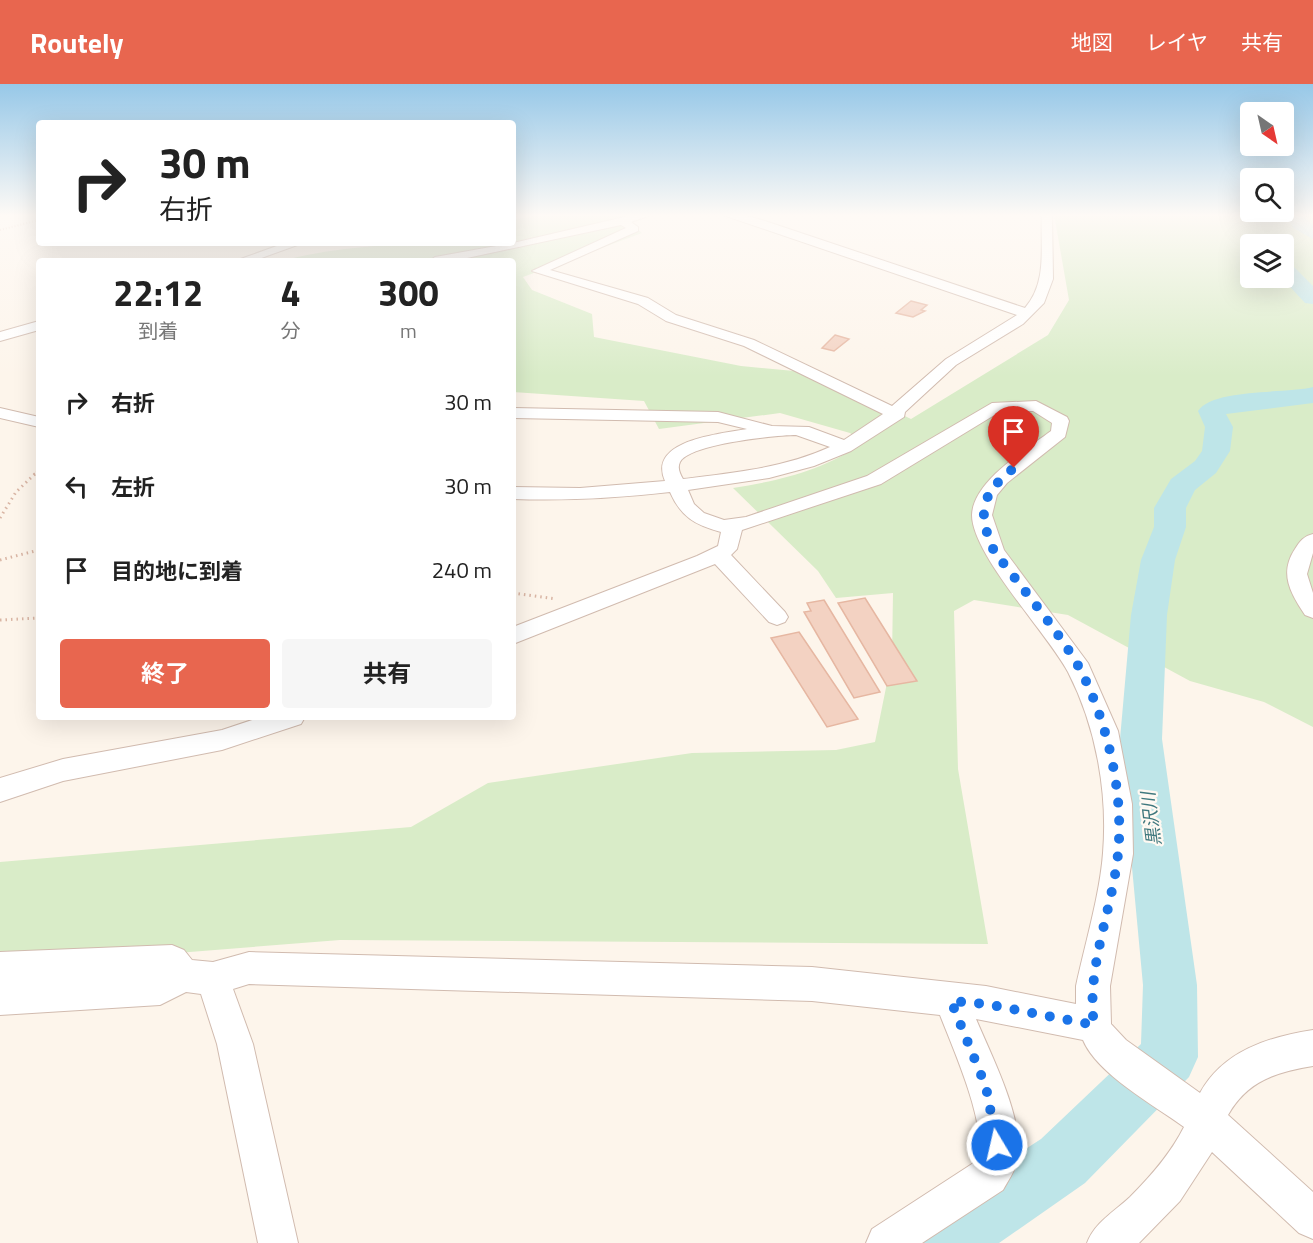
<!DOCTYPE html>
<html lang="ja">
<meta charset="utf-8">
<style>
body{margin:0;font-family:"Titillium Web","Noto Sans JP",sans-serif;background:#f6f6f6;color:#222;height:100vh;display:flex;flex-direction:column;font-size:22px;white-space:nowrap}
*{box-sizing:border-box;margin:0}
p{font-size:20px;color:#767676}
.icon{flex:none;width:33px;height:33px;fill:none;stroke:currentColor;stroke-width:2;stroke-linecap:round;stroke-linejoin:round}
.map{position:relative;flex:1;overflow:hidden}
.drawer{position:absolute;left:36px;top:174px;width:480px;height:462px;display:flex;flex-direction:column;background:#fff;border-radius:6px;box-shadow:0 6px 24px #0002}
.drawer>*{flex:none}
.banner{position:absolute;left:36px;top:36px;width:480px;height:126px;border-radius:6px;box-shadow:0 6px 24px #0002;background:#fff;color:#222;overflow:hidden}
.needle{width:39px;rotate:146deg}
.controls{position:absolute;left:1240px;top:18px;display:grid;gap:12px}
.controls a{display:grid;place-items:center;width:54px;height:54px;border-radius:6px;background:#fff;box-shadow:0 6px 24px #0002;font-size:30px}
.pin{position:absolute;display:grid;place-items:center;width:51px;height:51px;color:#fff;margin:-62px -26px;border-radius:50% 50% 50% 0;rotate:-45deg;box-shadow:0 0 6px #0007}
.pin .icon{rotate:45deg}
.me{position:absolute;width:66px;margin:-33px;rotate:351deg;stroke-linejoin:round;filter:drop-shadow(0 0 4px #0008)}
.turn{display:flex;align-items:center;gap:21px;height:126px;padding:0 24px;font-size:27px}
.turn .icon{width:78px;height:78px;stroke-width:2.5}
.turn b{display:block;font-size:42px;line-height:51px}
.eta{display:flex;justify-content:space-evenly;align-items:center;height:102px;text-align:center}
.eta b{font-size:36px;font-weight:700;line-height:42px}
.primary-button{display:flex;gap:12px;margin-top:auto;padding:12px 24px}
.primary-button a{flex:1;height:69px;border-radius:6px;background:#e8664f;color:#fff;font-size:24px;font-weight:700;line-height:69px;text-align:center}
.primary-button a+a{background:#f6f6f6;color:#222}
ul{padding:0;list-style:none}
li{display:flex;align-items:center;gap:18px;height:84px;padding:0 24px}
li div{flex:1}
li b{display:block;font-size:22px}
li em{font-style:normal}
header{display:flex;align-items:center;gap:36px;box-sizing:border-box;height:84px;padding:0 30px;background:#e8664f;color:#fff}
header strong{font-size:28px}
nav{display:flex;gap:33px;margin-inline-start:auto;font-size:21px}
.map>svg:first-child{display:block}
</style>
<header>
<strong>Routely</strong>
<nav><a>地図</a><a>レイヤ</a><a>共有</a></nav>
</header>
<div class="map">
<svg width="1313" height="1159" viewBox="0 0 1313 1159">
<rect width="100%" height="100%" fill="#fdf5eb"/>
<path fill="#d9ecc8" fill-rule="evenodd" d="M544,130h83l5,10 10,9 -119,44 9,13 60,24 2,23 147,29 75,7 95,46 137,-84 21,-35 -15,-86h259v513l-49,-25 -74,-21 -122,-66 -94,-15 -20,11 4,158 30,175 -648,-4 -340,27v-105l411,-35 77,-44 204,-30 144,-3 39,-8 17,-84 1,-65 -57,5 -18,-27 -85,-83c45,-7 92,-18 129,-45l-12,-10 -70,-20 -121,16 -15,-28 -131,-9v-131h-232c76,-20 154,-18 232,-18v-23zM1251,160h33v34h-33z"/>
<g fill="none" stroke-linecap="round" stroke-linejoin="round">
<path fill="#bee5e8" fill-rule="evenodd" d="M1287,130h23l-5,4 8,7v14l-20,-11z
M1284,178l7,2 22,22v18l-8,-1 -23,-25h2z
M1313,303v16l-87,11 7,13 -3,24 -14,22 -21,17 -9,18v19l-11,33 -8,55 -5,124 35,246 1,72 -9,20 -104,106 -86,60h-91l9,-24 124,-80 100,-95 2,-59 -23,-246 11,-124 10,-55 13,-33v-19l17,-29 24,-18 7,-10 3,-24 -7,-16c15,-23 88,-17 115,-24z"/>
</g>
<path fill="#f3d2c2" stroke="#e6b7a2" stroke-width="1.5" d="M911,217l16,4 -6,5 4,1 -12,6 -17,-4z
M835,251l14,4 -15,12 -12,-3z
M865,514l52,83 -30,5 -49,-83z
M824,516l56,92 -26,6 -50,-86 7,-1 -4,-8z
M799,548l59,87 -31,8 -56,-89z"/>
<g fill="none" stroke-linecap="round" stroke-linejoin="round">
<g stroke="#d1bbaf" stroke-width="2">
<path id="minor" d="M637,130h17l-23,8 7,5v4l-88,39 98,28 28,17 78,25 138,66 54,-47 71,-44 -297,-101h18l24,6 263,88c23,-27 15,-61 17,-94h10l1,65 -9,24 -21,21 -67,41 -51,47 -1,5 -53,34 -37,15 -45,12 -81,12 6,14 10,9 20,7 22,-3 121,-41 125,-73 44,-2 31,16 2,4 -4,16 -58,46 -10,12 -5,20 12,35 84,113 30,68 14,73 1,50 -23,132 1,38 15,16 74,53c23,-42 68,-56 113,-63v36c-37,6 -66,15 -85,49l85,77v47l-14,-6 -87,-81 -32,49 -41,42h-52c8,-21 27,-31 43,-46 21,-21 41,-44 54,-70 -30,-22 -87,-53 -101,-87l-107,-21c15,36 50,103 41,142 -2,10 -9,20 -14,29l-81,53h-56l6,-14 103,-67c18,-26 -24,-118 -35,-147l-128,-14 -563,-17 -16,5 20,55 45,199h-40l-41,-199 -16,-50 -15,-2 -26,13 -160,10v-63l172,-7 12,5 8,10 21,2 36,-10 563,15 174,19 90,18v-18c9,-42 24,-92 27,-133 5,-60 -7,-127 -35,-181 -20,-38 -96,-117 -96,-157 1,-34 55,-66 79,-84l1,-8 -19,-12h-32l-120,73 -139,46 -5,19 -6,6 54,57 3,5 -3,5 -8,3 -8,-3 -54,-58 -202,80v-17l184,-71 21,-10 3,-14c-26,-7 -40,-15 -51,-40 -53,6 -104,9 -157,7v-12l67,1 85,-7c-18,-41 55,-47 82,-52l-29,-7 -205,-4v-10l205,4 54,14 37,1 35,13 39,-26 -139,-68 -78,-25 -28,-17 -106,-33 94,-43 -5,-3 -168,36h-24l6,-4 78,-14zM796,351l34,12c-46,21 -97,26 -147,32 -3,-5 -6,-11 -3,-17 9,-18 96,-27 116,-27z
M285,159h18l-50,18h-18z
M39,237v9l-39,11v-9z
M0,324l39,9v10l-39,-9z
M1313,450v19l-6,21 6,19v25l-8,-3c-15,-22 -26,-42 -10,-66 5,-8 9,-13 18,-15z
M261,633h44l-4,7 -79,26 -159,31 -63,21v-24l63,-19 159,-29z"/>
</g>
<path stroke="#d9b5a4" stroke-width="2" stroke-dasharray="1 2" stroke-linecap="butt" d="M0,146l39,-10
M34,390l5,-4"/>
<path stroke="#d9b5a4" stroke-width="3" stroke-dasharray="1.5 4" stroke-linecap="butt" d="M0,434l16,-26 20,-19
M0,476l39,-10
M513,509l43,6
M0,536l39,-2"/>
<use href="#minor" fill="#fff" fill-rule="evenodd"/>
</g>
<linearGradient id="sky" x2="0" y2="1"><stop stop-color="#97c8e8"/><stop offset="0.45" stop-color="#fefaf6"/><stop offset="1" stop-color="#fefaf6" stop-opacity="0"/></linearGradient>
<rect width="1313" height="292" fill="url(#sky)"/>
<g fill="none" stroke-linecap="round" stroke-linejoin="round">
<path stroke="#1a73e8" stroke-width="10" stroke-dasharray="0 18" d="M997,1061l-11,-58 -35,-86 35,3 108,21c-8,-57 18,-114 24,-171 6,-60 -10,-131 -38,-185 -22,-39 -59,-82 -86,-118 -17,-39 -14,-56 20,-83"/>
</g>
<g text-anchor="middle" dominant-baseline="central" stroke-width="4.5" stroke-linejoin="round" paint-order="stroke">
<g font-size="18" font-style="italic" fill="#3f787e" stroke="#fff9f2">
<text transform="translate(1151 735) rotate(-97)">黒沢川</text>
</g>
</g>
</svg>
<div class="controls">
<a><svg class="needle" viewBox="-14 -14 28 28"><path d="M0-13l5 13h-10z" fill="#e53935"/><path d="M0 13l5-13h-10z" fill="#767676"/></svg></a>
<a><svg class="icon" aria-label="search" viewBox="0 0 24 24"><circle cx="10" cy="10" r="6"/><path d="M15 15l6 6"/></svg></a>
<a><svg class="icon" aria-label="layers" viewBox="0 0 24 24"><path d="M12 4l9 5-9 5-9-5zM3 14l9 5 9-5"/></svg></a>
</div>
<div class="pin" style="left:1014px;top:384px;background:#d93025"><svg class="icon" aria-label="arrive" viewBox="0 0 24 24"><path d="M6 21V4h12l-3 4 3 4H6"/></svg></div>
<svg class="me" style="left:997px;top:1061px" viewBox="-20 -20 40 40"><circle r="17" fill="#1a73e8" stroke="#fff" stroke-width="3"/><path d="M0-11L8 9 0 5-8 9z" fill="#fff"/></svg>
<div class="banner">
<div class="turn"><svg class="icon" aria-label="right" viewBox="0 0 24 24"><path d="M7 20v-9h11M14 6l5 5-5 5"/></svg><div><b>30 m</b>右折</div></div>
</div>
<section class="drawer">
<div class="eta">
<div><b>22:12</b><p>到着</p></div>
<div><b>4</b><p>分</p></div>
<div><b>300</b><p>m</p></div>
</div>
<ul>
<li><svg class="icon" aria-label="right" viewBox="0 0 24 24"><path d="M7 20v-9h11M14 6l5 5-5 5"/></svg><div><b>右折</b></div><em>30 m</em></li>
<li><svg class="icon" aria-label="left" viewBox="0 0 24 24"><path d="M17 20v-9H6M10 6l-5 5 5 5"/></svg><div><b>左折</b></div><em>30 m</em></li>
<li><svg class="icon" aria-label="arrive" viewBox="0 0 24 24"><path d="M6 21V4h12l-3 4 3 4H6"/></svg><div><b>目的地に到着</b></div><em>240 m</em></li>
</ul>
<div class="primary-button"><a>終了</a><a>共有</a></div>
</section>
</div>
